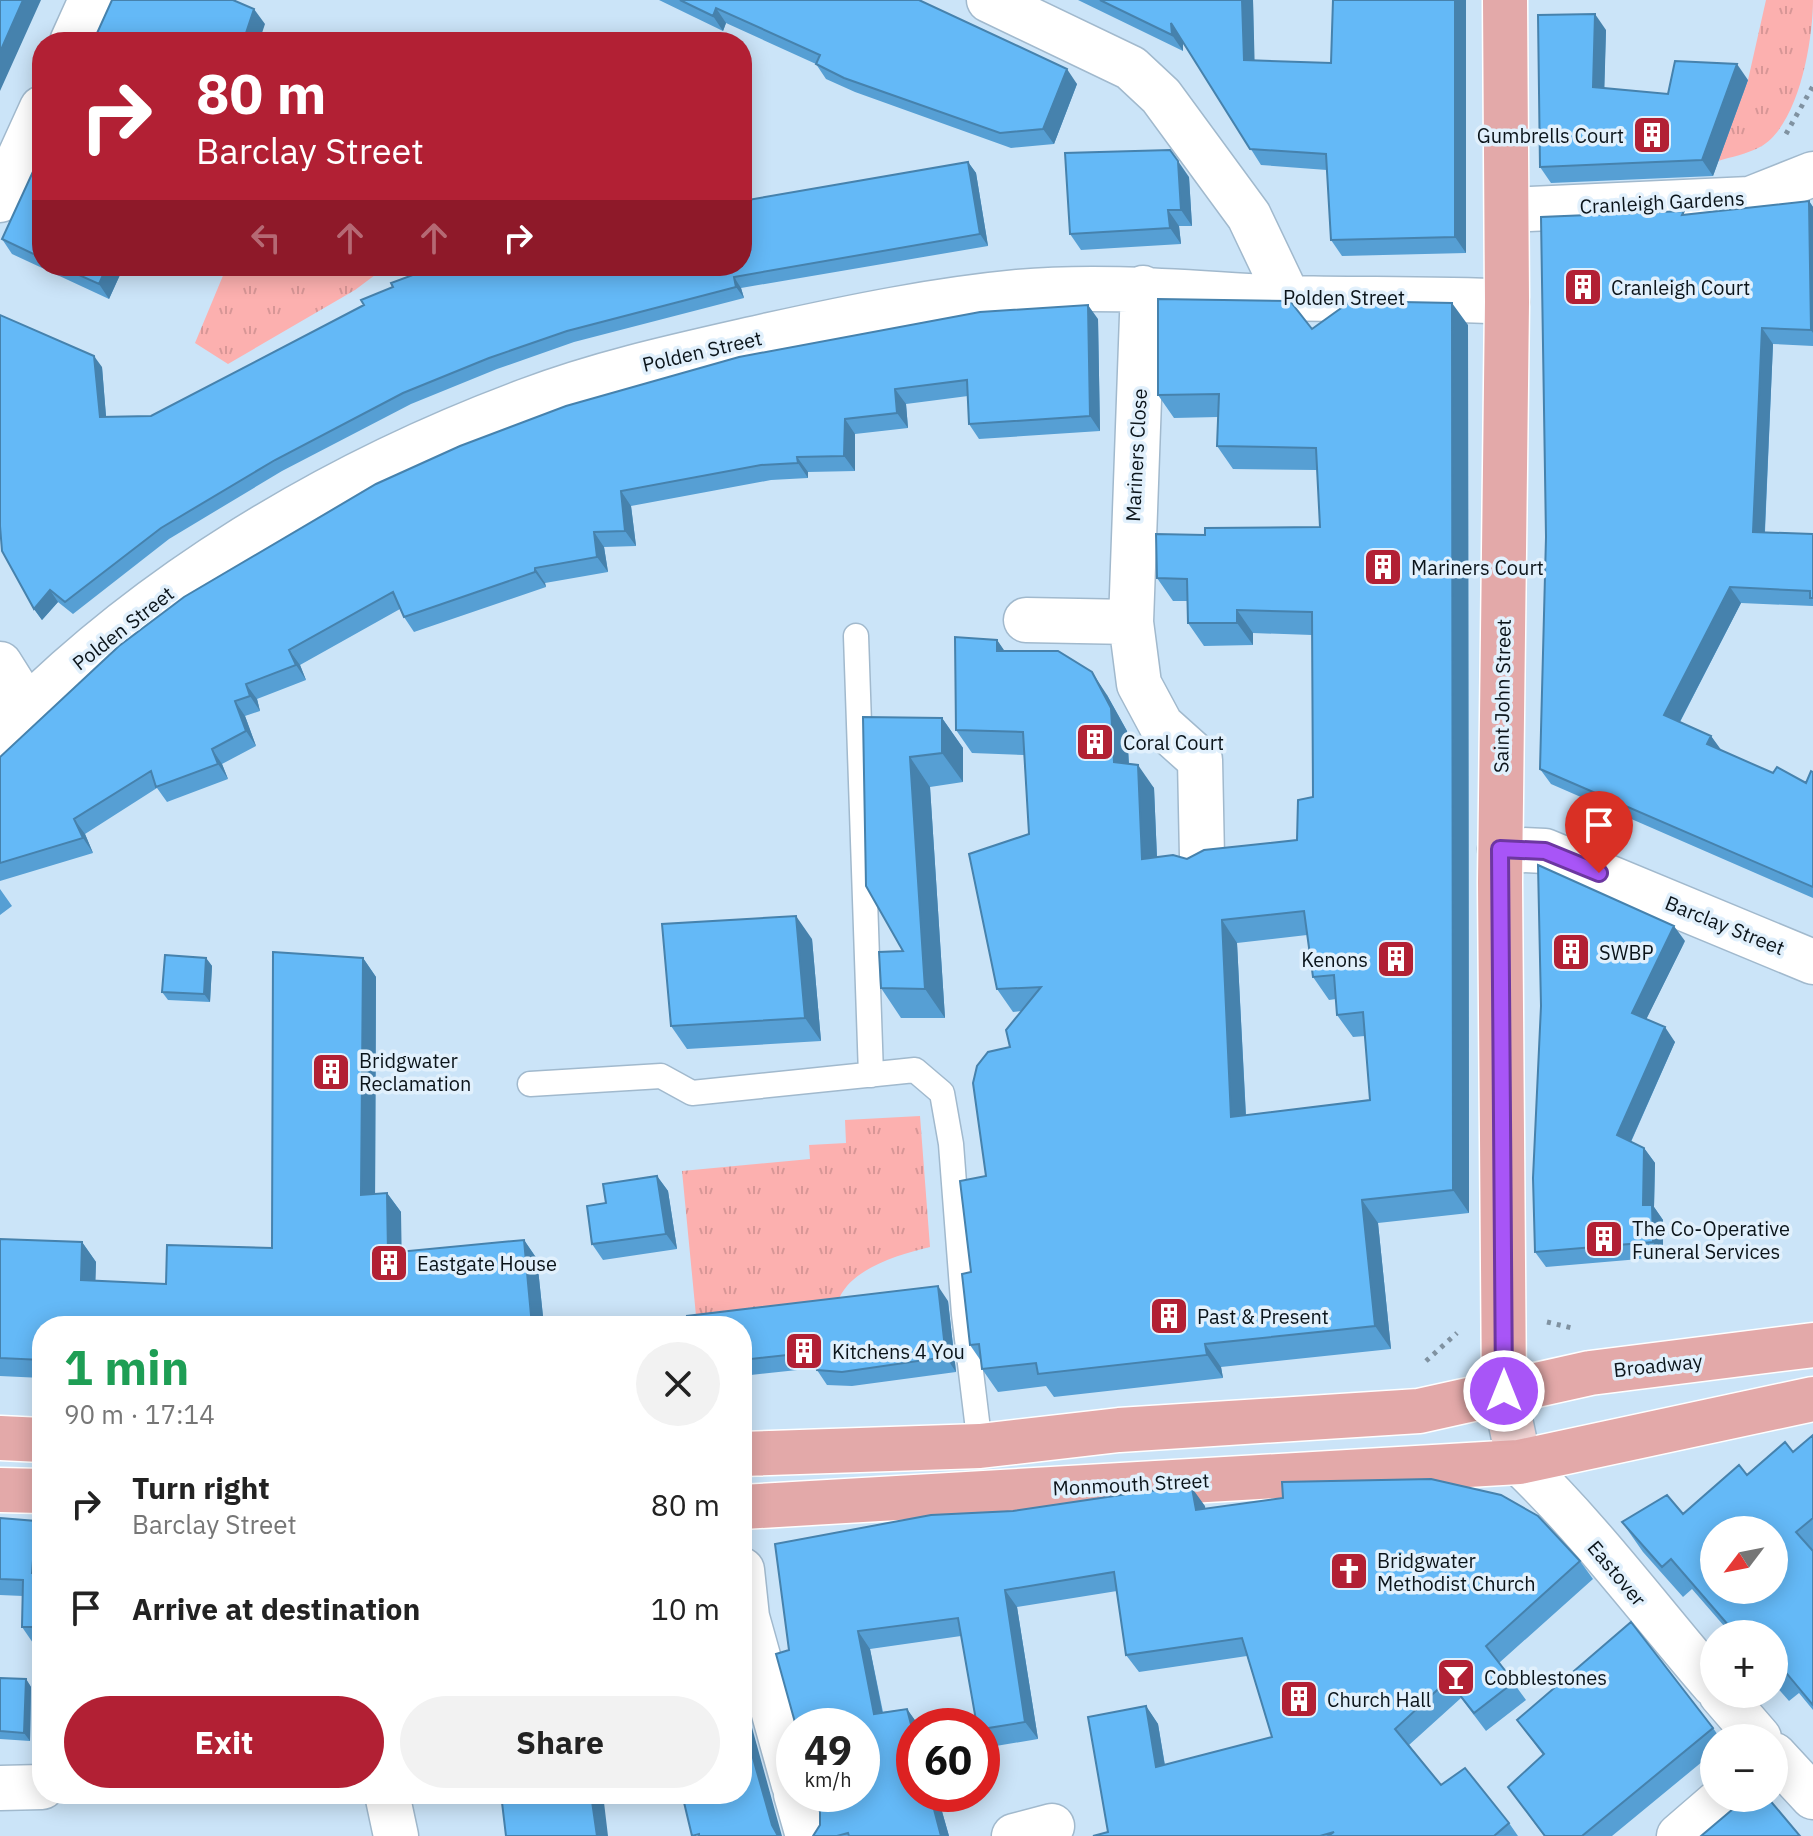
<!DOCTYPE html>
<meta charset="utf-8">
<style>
body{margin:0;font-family:"IBM Plex Sans",sans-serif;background:#f2f2f2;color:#222;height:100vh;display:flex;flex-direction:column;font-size:30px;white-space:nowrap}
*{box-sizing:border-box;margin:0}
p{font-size:26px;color:#767676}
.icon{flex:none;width:44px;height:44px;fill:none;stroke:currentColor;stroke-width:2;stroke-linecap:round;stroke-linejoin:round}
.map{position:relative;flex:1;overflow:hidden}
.panel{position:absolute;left:32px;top:1316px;width:720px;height:488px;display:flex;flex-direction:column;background:#fff;border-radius:32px;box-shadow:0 4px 20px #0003}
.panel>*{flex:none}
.banner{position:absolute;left:32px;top:32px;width:720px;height:244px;border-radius:32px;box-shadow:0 4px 20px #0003;background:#b22034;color:#fff;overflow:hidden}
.needle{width:52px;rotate:238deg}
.controls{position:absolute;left:1700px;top:1516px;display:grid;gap:16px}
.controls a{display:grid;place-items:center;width:88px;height:88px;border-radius:50%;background:#fff;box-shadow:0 4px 20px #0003;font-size:40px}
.speed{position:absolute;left:776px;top:1708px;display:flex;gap:16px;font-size:40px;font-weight:700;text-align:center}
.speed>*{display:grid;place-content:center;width:104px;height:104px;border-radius:50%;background:#fff;box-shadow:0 4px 20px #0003;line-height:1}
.speed small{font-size:20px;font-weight:400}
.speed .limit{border:12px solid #d22;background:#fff;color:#111}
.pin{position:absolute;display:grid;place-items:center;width:68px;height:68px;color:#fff;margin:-82px -34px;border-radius:50% 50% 50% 0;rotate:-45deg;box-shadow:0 0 8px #0007}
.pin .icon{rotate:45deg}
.me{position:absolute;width:88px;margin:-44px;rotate:0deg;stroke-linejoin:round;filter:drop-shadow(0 0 6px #0008)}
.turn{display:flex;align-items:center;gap:28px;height:168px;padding:0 32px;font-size:36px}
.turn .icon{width:104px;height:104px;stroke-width:2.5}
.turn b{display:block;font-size:56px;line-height:68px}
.lanes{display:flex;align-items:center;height:76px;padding:0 32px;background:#0003;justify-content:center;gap:40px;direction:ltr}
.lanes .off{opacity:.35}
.round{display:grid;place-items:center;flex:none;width:84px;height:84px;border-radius:42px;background:#f2f2f2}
.overview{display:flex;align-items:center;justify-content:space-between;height:136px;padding:0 32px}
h1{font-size:48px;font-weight:700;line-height:60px;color:#1e9e55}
.cta{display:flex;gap:16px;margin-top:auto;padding:16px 32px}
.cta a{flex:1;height:92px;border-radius:48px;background:#b22034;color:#fff;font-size:32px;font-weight:700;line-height:92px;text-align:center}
.cta a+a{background:#f2f2f2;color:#222}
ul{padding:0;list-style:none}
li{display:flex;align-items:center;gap:24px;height:104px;padding:0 32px}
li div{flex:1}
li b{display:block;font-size:30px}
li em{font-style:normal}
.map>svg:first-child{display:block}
</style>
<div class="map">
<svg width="1813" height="1836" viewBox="0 0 1813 1836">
<defs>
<pattern id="grass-tufts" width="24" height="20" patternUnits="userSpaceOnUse" patternTransform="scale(2)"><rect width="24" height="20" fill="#fcb0af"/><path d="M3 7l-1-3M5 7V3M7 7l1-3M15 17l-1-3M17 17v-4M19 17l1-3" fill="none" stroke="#d79696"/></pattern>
</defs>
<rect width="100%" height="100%" fill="#cbe4f8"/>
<path fill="url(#grass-tufts)" d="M1766,0h47c0,40 -14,126 -53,147 -13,7 -29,10 -42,14l30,-81z
M227,266h160l-32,24 -127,74 -33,-21z
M920,1116l10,131c-36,9 -90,24 -95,66l-138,13 -15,-155 128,-12 -1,-14 37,-2 -1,-23z"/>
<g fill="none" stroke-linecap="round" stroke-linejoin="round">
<g stroke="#a1b9cd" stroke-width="27">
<path id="service" d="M856,636l15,439
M530,1084l131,-8 31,17 223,-23 27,23 9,51 13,170 16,132"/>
</g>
<g stroke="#a1b9cd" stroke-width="47">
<path id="minor" d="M989,0l142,68 30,28 88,120 39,82
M72,42l19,-42
M0,200l42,-92
M1507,210l243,-11 63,-25
M1143,288l-12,334 8,62 22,41 39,35 2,97
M1026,620l105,2
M0,664l27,43
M0,735c144,-150 332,-262 526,-334 79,-30 161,-47 244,-66 82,-18 164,-35 248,-43 91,-8 179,2 269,6 73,2 146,0 220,4
M1500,849l45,2 268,111
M742,1570l5,47 47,168
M0,1788l42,-1
M387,1794l9,42
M796,1794l12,42
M1014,1836l38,-10
M1679,1836l44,-38"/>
</g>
<g stroke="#a1b9cd" stroke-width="47">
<path id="tertiary" d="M1519,1462c71,68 131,149 195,223
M1721,1694l38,44
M1774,1755l39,42"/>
</g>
<g stroke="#a1b9cd" stroke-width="47">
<path id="secondary" d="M1504,1391l15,71"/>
</g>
<g stroke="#fff" stroke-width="47">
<path id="primary" d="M1504,1391l-4,-509 7,-580 -2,-302
M0,1438l42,2
M742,1454l238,-8 139,-16 300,-19 171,-38 223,-28
M0,1490l42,1
M742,1507l777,-45 294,-63"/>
</g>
<path stroke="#8092a1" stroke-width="5" stroke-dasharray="4 6" stroke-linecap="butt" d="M1786,134l27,-48
M1547,1322l25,6
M1426,1361l31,-28"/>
<use href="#service" stroke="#fff" stroke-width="24"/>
<use href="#minor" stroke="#fff" stroke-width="44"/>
<use href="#tertiary" stroke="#fff" stroke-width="44"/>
<use href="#secondary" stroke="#f1d4d4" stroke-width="44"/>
<use href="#primary" stroke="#e3a9a9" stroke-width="44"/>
</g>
<path fill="#569fd4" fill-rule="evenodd" d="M659,0h260l158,84 -23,60 -43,4 -156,-56 -29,-13 -10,-15 -90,-41 -3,8z
M1078,0h175l1,61 77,2 2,-63h133v253l-124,3 -11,-16 -4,-70 -66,-5 -78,-123v9z
M1606,30l-2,58 64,6 80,-14 -35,96 -162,7 -11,-16z
M42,152v114h82l-15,33 -97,-45 -10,-15z
M968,162l8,11 12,73 -247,42 3,10 -170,44 -77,27 -86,35 -129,67 -113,68 -96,75 -15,-12 -16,18 -8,-11 68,-242 4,50 45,-1 591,-150z
M1189,177l3,49h-13l2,18 -100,6 -11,-16z
M1809,201l4,6v139l-40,-2 -8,188 48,2v72l-72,-3 -61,119 31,14 10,15 52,22 33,10 7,-11v126l-262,-114 -11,-15 6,-232 140,-322z
M1098,319l2,112 -121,8 -10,-15 -1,-28 -62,8 2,24 -53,6v37l-47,1v6l-37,2 -140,26 5,40 -32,1 4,25 -63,11 1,4 -132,45 -10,-15 -4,-8 -100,56 6,15 -49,19 3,12 -15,5 11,30 -34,18 6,15 -61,23 -10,-14 -72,46 8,19 -93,28v-124l119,-111z
M1468,325l1,888 -91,10 13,126 -170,18 2,11 -169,19 -8,-11 -48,6 -16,-23 -1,-8 -11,-16 1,-73 15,-96 24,-129 11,-36 -8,1 -16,-23 32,-155 -5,-79 -52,-2 -16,-23 41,-90 7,11 103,44 20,36 2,33 25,24 3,69 30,2 110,-19 16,-43 -1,-162 -59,-2v12l-49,1 -16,-23v-22h-15l-16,-23 48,-43 115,-8 -3,-57 -84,-1 -16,-23 1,-29 -44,1 -16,-23 154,-66zM1307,935l6,42 16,23 7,-1 1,16 16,22 12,-1 5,64 -124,15 -9,-172z
M863,717l79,1 21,30v34l-33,5 15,231h-44l-20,-30 22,-37z
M0,889l12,17 -12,9z
M812,939l9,102 -134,8 -16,-23z
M1685,941l-39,78 29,23 -44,100 13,6 11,15 -1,44 9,13v37l-117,10 -11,-15 -2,-74z
M206,958l6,8 -2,36 -42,-2 -6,-8z
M363,958l13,19 -1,217 12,-1 14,19v40l123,-12 13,19 7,67h-502v52l-42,-2v-137l82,3 14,20 -1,19 71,3 106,-36z
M657,1176l11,15 9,58 -74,11 -11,-16 14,-41z
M948,1301l8,71 -104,14 -25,-1 -10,-15 -1,-2 -74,8v-50z
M1813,1435v275l-14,-17 -10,8 -15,-17v-50h-43l-39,-45 -9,8 -40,-45 -21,-30 61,-8 64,-39 46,-23z
M1205,1506v3l375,52 13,18 -94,84 27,37 -40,31 -25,-33 -52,47 32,40 68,38 9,13h-425l15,-4 38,-126 12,18 7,41 107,-28 -25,-81 -108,16 -13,-17 -9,-64 -100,16 21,132 -48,8 -8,-11v-10l-21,-90 -91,13 13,63 24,-3 12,17h-5v68h23l12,42h-136l7,-11v-13l-31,-162z
M0,1518l36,3 6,8v114h-9l-11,-16 1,-31 -23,-1z
M0,1678l26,1 5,8 -1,54 -30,-2z
M1517,1720l196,8 7,10h-6v14l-102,84h-68l-36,-49 35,-32z"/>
<path fill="#4682ad" d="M23,0h18l-41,91v-39z
M1242,0h11l2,76 -11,-16z
M1455,0h11v253l-11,-16z
M716,8l10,15 -3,8 -10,-15z
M254,9l11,15 -6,18h-16z
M1595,14l11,16 -2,73 -11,-16z
M1171,23l12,16v12l-11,-16z
M1737,64l11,16 -35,96 -11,-16z
M1067,69l10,15 -23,60 -11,-15z
M1178,161l11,16 3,49 -11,-16z
M968,162l8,11 12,73 -8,-12z
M1809,201l4,6v126l-2,-3z
M1168,210l11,16 2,18 -11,-16z
M107,266h17l-15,33 -10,-15z
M734,277l7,11 3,10 -8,-11z
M1452,303l16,22 1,888 -16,-23z
M1088,305l10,14 2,112 -10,-15z
M1762,328l11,16 -9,203 -11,-15z
M94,356l8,11 5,61 -7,-11z
M895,389l11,15 2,24 -11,-15z
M845,419l10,15v37l-11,-15z
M797,457l11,15v6l-10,-15z
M621,491l10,15 5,40 -11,-15z
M594,532l10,15 4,25 -11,-15z
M535,568l10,15 1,4 -11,-15z
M1730,587l11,16 -66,128 -11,-16z
M50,590l8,12 -16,18 -8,-11z
M1237,610l16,23v12l-16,-22z
M997,640l16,23 -16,-12z
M289,650l11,15 6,15 -10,-15z
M1092,672l15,23 20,36 3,54 -16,-23z
M246,684l11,15 3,12 -10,-15z
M235,701l10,15 11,30 -10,-15z
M942,718l21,30v34l-21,-29z
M1711,736l11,15 -15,-7z
M212,749l10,15 6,15 -10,-15z
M910,757l20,30 15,231 -20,-29z
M1138,765l16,23 4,94 -16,-23z
M74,819l11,15 8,19 -10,-15z
M796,916l16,23 9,102 -16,-23z
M1222,920l15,23 10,196 -16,-22z
M1674,926l11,15 -43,87 -10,-15z
M206,958l6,8 -2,36 -6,-8z
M363,958l13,19 -1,237 -14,-19z
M1665,1027l10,15 -48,108 -10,-15z
M1644,1148l11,15 -1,44 9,13v37l-10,-15 -10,-37z
M657,1176l11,15 9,58 -11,-15z
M387,1193l14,19 1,60 -14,-19z
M1362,1200l16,23 13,126 -16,-23z
M524,1240l13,19 7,67h-12z
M82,1242l14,20 -1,37 -14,-19z
M938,1286l10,15 8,71 -10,-15z
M1205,1344l16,23 2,11 -16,-23z
M1192,1488l13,18 3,22 -12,-18z
M36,1521l6,8v58l-10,-14z
M1005,1590l12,17 21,132 -13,-17z
M858,1631l12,18 16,82 -12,-17z
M26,1679l5,8 -1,54 -6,-8z
M742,1693l1,2 39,141h-4l-6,-11 -30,-106z
M1146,1706l12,18 10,61 -12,-18z
M907,1709l12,17h-5v10z
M591,1794h12l5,42h-11z
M930,1794h7l12,42h-8z"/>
<path fill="#64b9f7" stroke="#4682ad" stroke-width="2" fill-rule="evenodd" d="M0,0h23l-23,52z
M112,0h121l21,9 -11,33h-150z
M680,0h239l148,69 -24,60 -43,4 -156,-55 -28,-14 4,-9 -104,-47 -3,8z
M1100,0h142l2,60 87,3 2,-63h122v237l-124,3 -5,-86 -76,-5 -79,-126 1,12z
M1595,14l-2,73 75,7 7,-33 62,3 -35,96 -162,7 -2,-152z
M1170,150l8,11 3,49h-13l2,18 -100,6 -5,-81z
M42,152v106l-40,-19z
M968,162l12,72 -246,43 2,10 -169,44 -78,27 -86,35 -128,67 -114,68 -96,74 -15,-12 -16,19 -32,-58 -2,-25v-211l94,41 6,61 51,-1 213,-111 -3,-5 32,-13 -2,-4 46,-17h305v-65z
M1809,201l2,129 -49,-2 -9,204 60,2v64h-3v-7l-80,-4 -66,128 47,21 -4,8 66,29 4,-6 29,16 5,-12 2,1v115l-273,-118 6,-232 -5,-320 143,-6 -2,4z
M59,266h48l-8,18z
M1158,299l132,2 22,28 39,-28 101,2 1,887 -91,10 13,126 -170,18 2,11 -169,19 -2,-11 -54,6 -3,-25 -9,1 -8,-71 9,-2 -11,-91 26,-5 -13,-93 4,-17 11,-14 22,-5 -4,-17 35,-43 -44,2 -28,-135 60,-20 -6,-102 -67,-2 -1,-93 42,3v11h61l34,21 19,36 3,54 24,3 4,94 31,-4 14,4 17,-9 93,-10 1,-40 15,-3 -1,-185 -75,-2v13h-49l-1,-44 -30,-1 -1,-44 49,1v-7l115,-1 -4,-79 -99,-2 2,-52 -61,1zM1304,911l9,66 21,-2 3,40 26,-3 7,88 -139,17 -9,-197z
M1088,305l2,111 -121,8 -2,-44 -72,9 2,24 -52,6 -1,37 -47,1 1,6 -37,2 -140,26 4,40 -31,1 3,25 -62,11v4l-131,45 -11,-25 -104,58 7,15 -50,19 4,12 -15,5 11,30 -34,18 6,15 -62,23 -5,-16 -77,48 9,19 -83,25v-106l119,-111 65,-49 192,-113 84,-38 106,-40 173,-49 241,-45z
M863,717l79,1v35l-32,4 15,232 -44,-1 -2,-36 24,-1 -37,-65z
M1538,865l136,61 -42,87 33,14 -48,108 27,13 -1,57h9l1,37 -118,10 -2,-74 8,-172z
M796,916l9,102 -134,8 -9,-102z
M273,952l90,6 -2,237 26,-2 1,60 136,-13 8,86h-490v34l-42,-2v-119l82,3 -1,38 85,4 1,-39 105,3z
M165,955l41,3 -2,36 -42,-2z
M657,1176l9,58 -74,10 -5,-38 19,-3 -3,-19z
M938,1286l8,71 -104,15 -25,-2 -3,-18 -72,8v-34h-54l-1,-10z
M1813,1435v83l-17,14 17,19v154l-35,-42 -4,3v-32h-38l-65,-75 -9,8 -40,-45 45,-27 16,19 56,-49 8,10 38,-33 8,10zM1714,1530h60v60h-60z
M1431,1479l70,16 37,21 42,45 -94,85 28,36 -40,31 -26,-33 -53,49 46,56 24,-17 44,55 -15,13h-166l6,-4 -14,4h-227l15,-4 -20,-115 58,-11 10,61 116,-30 -30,-99 -116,17 -12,-83 -109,18 20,132 -43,7v-3h-5l-19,-108 -100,13 16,83 33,-5 7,27v58h16l11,42h-92l-1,-3 -11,3h-24l7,-11v-13l-5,-18h47v-68h-66l-20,-72 13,-4 -14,-106 156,-29 82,-4 135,-20 44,-3 4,22 87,-12 -1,-16z
M0,1518l36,3 -4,52h10v54h-20l1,-47 -23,-1z
M1631,1622l82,106 -131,108h-37l-37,-49 36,-33 -27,-34z
M0,1678l26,1 -2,54 -24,-2z
M742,1719l30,106 6,11h-79v-2l-7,2 -10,-42h60z
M501,1794h90l6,42h-91z
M1746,1798h22l32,38h-99z"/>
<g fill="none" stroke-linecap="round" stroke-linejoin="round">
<g stroke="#6d37a1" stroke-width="20">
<path id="route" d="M1504,1391l-4,-542 45,2 54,22"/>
</g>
<use href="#route" stroke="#a855f7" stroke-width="14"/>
</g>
<defs>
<g id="building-square" transform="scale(2)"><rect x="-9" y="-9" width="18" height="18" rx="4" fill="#b22034" stroke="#e1f0fc"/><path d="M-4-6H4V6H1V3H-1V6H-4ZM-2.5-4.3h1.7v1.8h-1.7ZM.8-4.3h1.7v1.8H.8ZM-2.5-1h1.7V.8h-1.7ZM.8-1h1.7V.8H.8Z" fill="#fff"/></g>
<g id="church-square" transform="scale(2)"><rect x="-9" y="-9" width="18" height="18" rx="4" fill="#b22034" stroke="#e1f0fc"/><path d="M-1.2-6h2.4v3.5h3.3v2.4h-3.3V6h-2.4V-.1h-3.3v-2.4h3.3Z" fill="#fff"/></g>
<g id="bar-square" transform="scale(2)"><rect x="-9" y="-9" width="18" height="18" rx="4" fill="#b22034" stroke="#e1f0fc"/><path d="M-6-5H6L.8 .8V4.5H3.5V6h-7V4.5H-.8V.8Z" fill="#fff"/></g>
</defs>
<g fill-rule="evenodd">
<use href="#building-square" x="1652" y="135"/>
<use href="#building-square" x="1583" y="287"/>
<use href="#building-square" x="1383" y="567"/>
<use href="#building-square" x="1095" y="742"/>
<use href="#building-square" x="1571" y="952"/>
<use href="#building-square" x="1396" y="959"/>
<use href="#building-square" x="331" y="1072"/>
<use href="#building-square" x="1604" y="1239"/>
<use href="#building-square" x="389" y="1263"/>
<use href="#building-square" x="1169" y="1316"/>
<use href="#building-square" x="804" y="1351"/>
<use href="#church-square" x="1349" y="1571"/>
<use href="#bar-square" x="1456" y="1677"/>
<use href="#building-square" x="1299" y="1699"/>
</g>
<g text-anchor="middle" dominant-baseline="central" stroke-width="7" stroke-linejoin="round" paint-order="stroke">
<g font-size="20" fill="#0b141a" stroke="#e1f0fc" text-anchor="start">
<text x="1624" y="135" text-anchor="end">Gumbrells Court</text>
<text x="1611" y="287">Cranleigh Court</text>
<text x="1411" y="567">Mariners Court</text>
<text x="1123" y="742">Coral Court</text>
<text x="1599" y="952">SWBP</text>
<text x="1368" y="959" text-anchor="end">Kenons</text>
<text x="359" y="1060">Bridgwater<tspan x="359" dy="23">Reclamation</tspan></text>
<text x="1632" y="1228">The Co-Operative<tspan x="1632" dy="23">Funeral Services</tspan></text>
<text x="417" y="1263">Eastgate House</text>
<text x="1197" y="1316">Past &amp; Present</text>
<text x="832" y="1351">Kitchens 4 You</text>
<text x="1377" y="1560">Bridgwater<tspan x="1377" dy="23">Methodist Church</tspan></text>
<text x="1484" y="1677">Cobblestones</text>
<text x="1327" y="1699">Church Hall</text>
</g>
<g font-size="20" fill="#0b141a" stroke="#e1f0fc">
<text transform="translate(1662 202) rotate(-3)">Cranleigh Gardens</text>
<text x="1344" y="297">Polden Street</text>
<text transform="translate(702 351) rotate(-13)">Polden Street</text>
<text transform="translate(1136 455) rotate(-87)">Mariners Close</text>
<text transform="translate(123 628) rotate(-38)">Polden Street</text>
<text transform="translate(1502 696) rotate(-89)">Saint John Street</text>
<text transform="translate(1725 925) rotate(22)">Barclay Street</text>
<text transform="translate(1658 1365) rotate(-6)">Broadway</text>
<text transform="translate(1131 1484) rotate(-3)">Monmouth Street</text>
<text transform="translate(1617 1573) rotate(50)">Eastover</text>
</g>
</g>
</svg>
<div class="controls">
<a><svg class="needle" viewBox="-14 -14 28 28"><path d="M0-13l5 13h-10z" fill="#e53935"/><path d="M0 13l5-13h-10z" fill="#767676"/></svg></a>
<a>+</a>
<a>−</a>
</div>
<div class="speed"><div>49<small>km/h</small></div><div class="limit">60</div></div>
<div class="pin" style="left:1599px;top:873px;background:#d93025"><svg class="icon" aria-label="arrive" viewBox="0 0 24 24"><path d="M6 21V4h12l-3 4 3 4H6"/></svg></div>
<svg class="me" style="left:1504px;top:1391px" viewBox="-20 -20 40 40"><circle r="17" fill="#a855f7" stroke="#fff" stroke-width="3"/><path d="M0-11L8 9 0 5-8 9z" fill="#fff"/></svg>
<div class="banner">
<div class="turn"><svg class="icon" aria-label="right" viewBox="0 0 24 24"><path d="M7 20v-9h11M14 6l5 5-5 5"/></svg><div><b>80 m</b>Barclay Street</div></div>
<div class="lanes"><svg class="icon off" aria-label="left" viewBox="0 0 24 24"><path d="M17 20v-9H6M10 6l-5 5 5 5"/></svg><svg class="icon off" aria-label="ahead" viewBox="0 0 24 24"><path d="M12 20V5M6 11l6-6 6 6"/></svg><svg class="icon off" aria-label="ahead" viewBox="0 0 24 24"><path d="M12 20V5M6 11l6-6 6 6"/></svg><svg class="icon" aria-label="right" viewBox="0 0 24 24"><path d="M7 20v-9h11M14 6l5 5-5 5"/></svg></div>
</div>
<section class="panel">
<div class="overview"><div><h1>1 min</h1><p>90 m · 17:14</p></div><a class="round"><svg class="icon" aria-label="close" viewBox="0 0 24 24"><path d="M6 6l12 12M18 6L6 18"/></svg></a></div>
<ul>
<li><svg class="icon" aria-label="right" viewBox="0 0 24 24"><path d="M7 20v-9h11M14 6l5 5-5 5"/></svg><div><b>Turn right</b><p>Barclay Street</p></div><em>80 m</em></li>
<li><svg class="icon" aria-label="arrive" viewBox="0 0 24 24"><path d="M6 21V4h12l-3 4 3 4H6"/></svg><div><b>Arrive at destination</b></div><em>10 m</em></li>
</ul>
<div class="cta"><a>Exit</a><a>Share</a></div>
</section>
</div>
